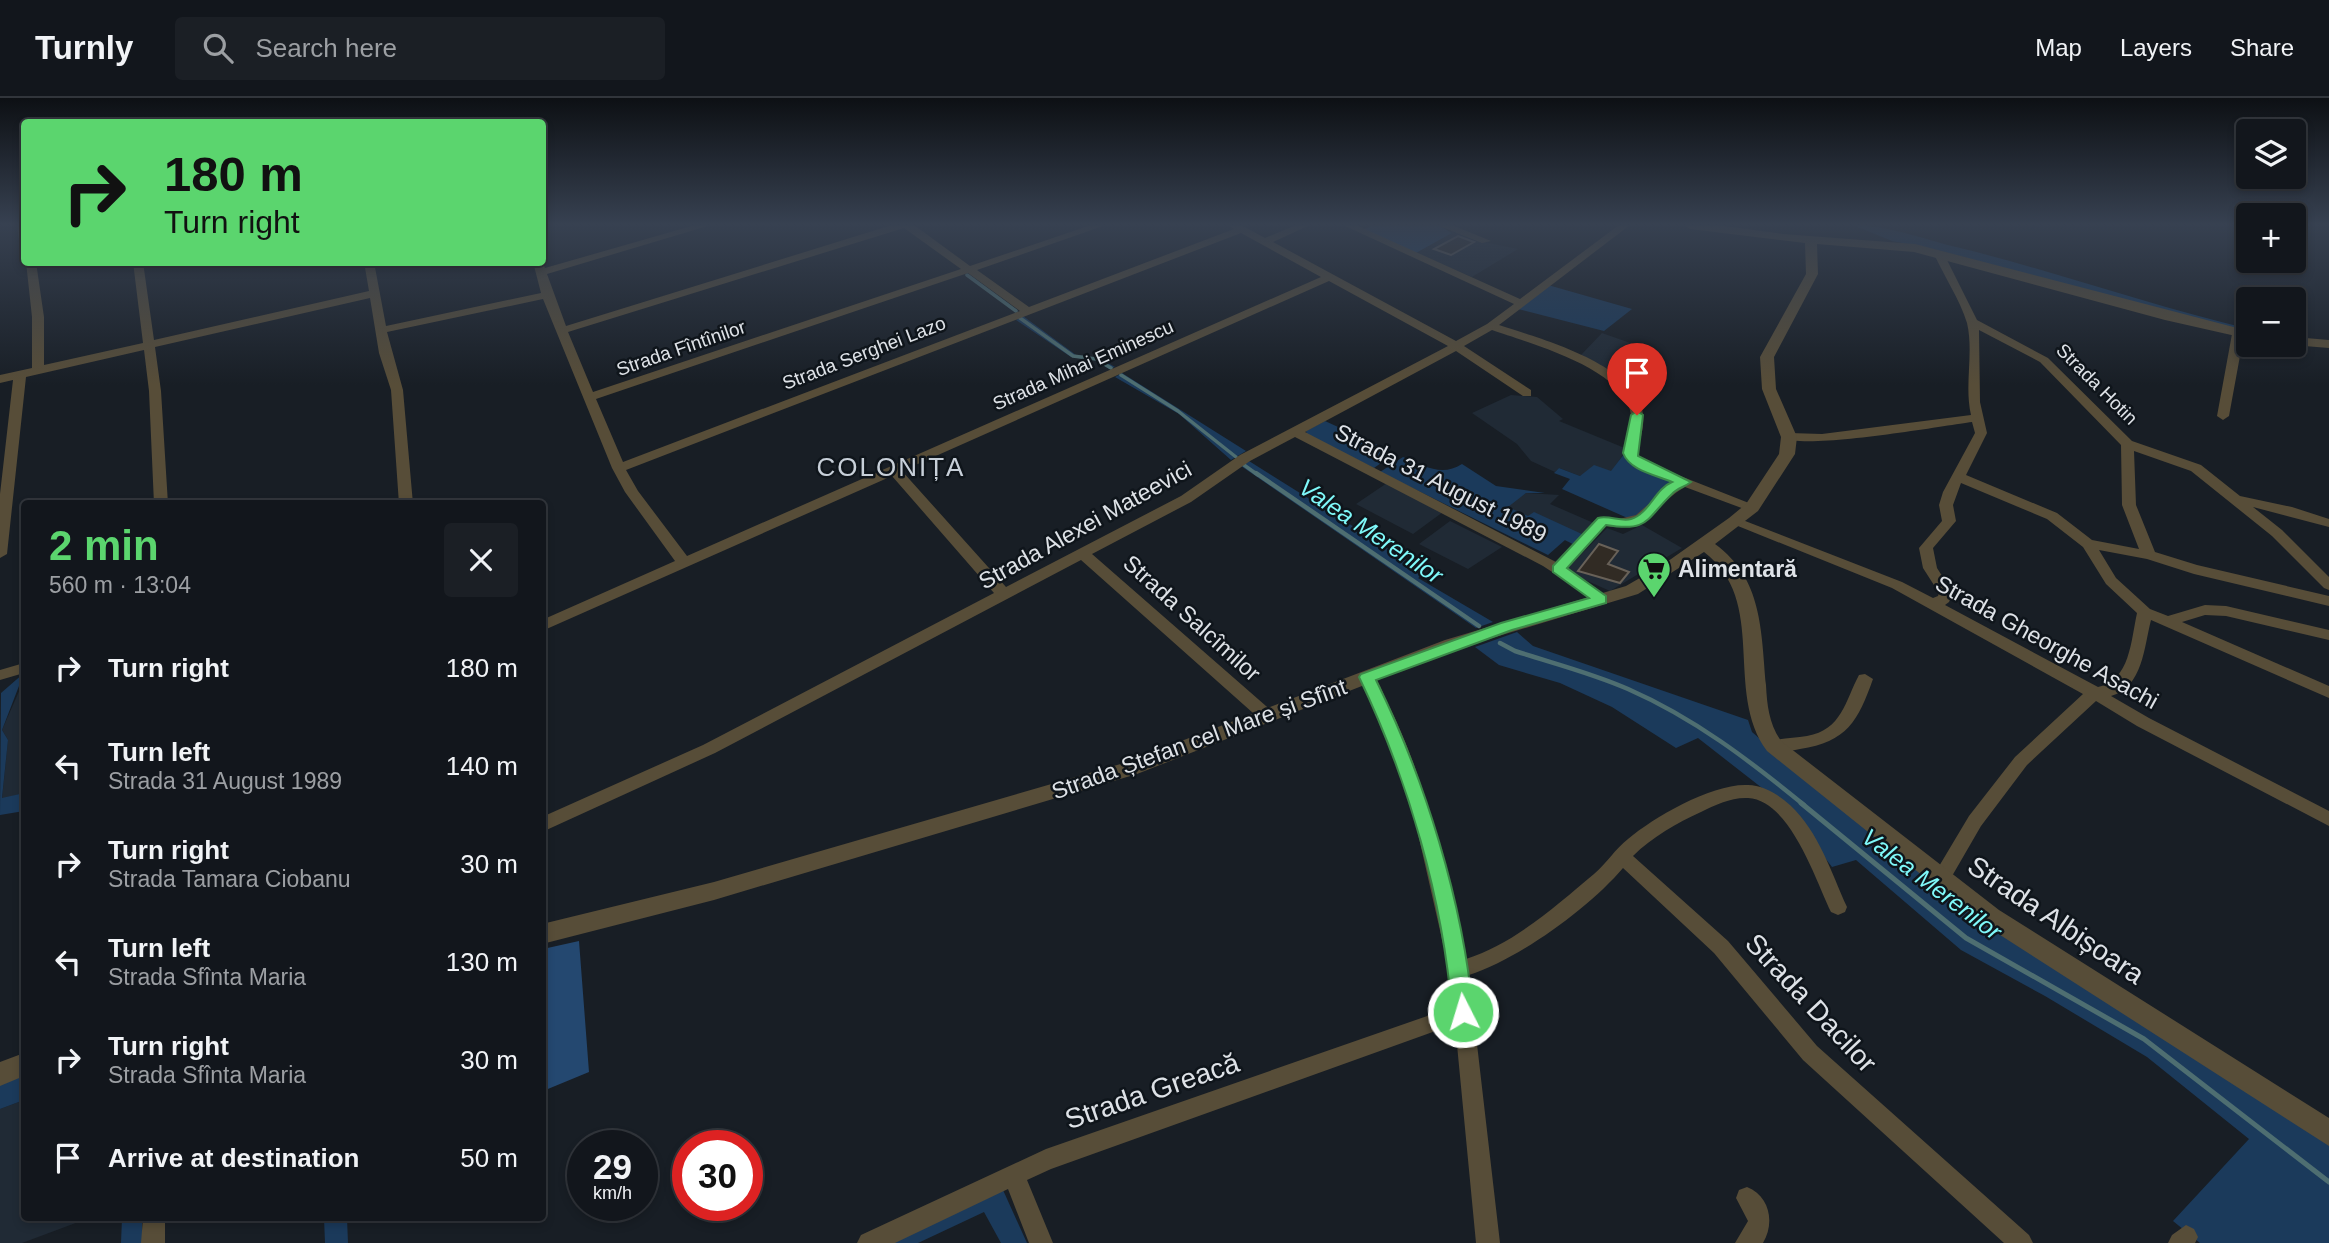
<!DOCTYPE html>
<meta charset="utf-8">
<style>
body{margin:0;font-family:Arial,sans-serif;background:#1b1f25;color:#f1f3f6;height:100vh;display:flex;flex-direction:column;font-size:26px;white-space:nowrap}
*{box-sizing:border-box;margin:0}
p{font-size:23px;color:#9c9fa3}
.icon{flex:none;width:38px;height:38px;fill:none;stroke:currentColor;stroke-width:2;stroke-linecap:round;stroke-linejoin:round}
.map{position:relative;flex:1;overflow:hidden}
.panel{position:absolute;left:21px;top:402px;width:525px;height:721px;display:flex;flex-direction:column;background:#12161c;border-radius:7px;box-shadow:0 4px 10px #0003,0 0 0 2px #31353b}
.panel>*{flex:none}
.hud{position:absolute;left:21px;top:21px;width:525px;height:147px;border-radius:7px;box-shadow:0 4px 10px #0003,0 0 0 2px #31353b;background:#5bd56e;color:#111;overflow:hidden}
.controls{position:absolute;left:2236px;top:21px;display:grid;gap:14px}
.controls a{display:grid;place-items:center;width:70px;height:70px;border-radius:7px;background:#12161c;box-shadow:0 4px 10px #0003,0 0 0 2px #31353b;font-size:35px}
.speed{position:absolute;left:567px;top:1032px;display:flex;gap:14px;font-size:35px;font-weight:700;text-align:center}
.speed>*{display:grid;place-content:center;width:91px;height:91px;border-radius:50%;background:#12161c;box-shadow:0 4px 10px #0003,0 0 0 2px #31353b;line-height:1}
.speed small{font-size:18px;font-weight:400}
.speed .limit{border:10px solid #d22;background:#fff;color:#111}
.pin{position:absolute;display:grid;place-items:center;width:60px;height:60px;color:#fff;margin:-72px -30px;border-radius:50% 50% 50% 0;rotate:-45deg;box-shadow:0 0 7px #0007}
.pin .icon{rotate:45deg}
.me{position:absolute;width:77px;margin:-38px;rotate:355deg;stroke-linejoin:round;filter:drop-shadow(0 0 5px #0008)}
.turn{display:flex;align-items:center;gap:24px;height:147px;padding:0 28px;font-size:32px}
.turn .icon{width:91px;height:91px;stroke-width:2.5}
.turn b{display:block;font-size:49px;line-height:60px}
.round{display:grid;place-items:center;flex:none;width:74px;height:74px;border-radius:7px;background:#1b1f25}
.overview{display:flex;align-items:center;justify-content:space-between;height:119px;padding:0 28px}
h1{font-size:42px;font-weight:700;line-height:52px;color:#5bd56e}
ul{padding:0;list-style:none}
li{display:flex;align-items:center;gap:21px;height:98px;padding:0 28px}
li div{flex:1}
li b{display:block;font-size:26px}
li em{font-style:normal}
header{display:flex;align-items:center;gap:42px;box-sizing:border-box;height:98px;padding:0 35px;background:#12161c;border-bottom:2px solid #31353b}
header strong{font-size:33px}
nav{display:flex;gap:38px;margin-inline-start:auto;font-size:24px}
.search{width:490px;height:63px;background:#1b1f25;display:flex;align-items:center;gap:18px;box-sizing:border-box;padding:0 24px;border-radius:7px;color:#9c9fa3;font-size:26px}
.map>svg:first-child{display:block}
</style>
<header>
<strong>Turnly</strong>
<div class="search"><svg class="icon" aria-label="search" viewBox="0 0 24 24"><circle cx="10" cy="10" r="6"/><path d="M15 15l6 6"/></svg>Search here</div>
<nav><a>Map</a><a>Layers</a><a>Share</a></nav>
</header>
<div class="map">
<svg width="2329" height="1145" viewBox="0 0 2329 1145">
<rect width="100%" height="100%" fill="#181e25"/>
<path fill="#202a35" d="M1451,132l33,12 34,7 -46,28 -56,-24 36,-20z
M1602,235l54,19 -22,18 -10,16 -43,-31z
M1511,297l26,2 26,22 -4,2 68,28 -16,23 -31,4 -21,-8 -4,4 -24,-11 -14,-17 -45,-31z
M1387,385l56,29 -30,22 -57,-30z
M1526,395l33,2 -9,9 46,20 -21,21 -75,-35z
M1450,423l52,26 -34,22 -49,-25z
M1642,427l40,23 -72,43 -45,-20 42,-43 16,6z
M24,582v113l-22,6 6,-59 -6,-10z
M24,1002v118h65l-67,25h-22v-134z"/>
<path fill="#1b3a5b" d="M1853,127c33,0 67,13 99,21 100,24 196,59 297,83v4l-312,-83 -45,-9z
M1548,187l84,24 -28,22 -86,-22z
M1023,218l53,39 23,3 16,9 -6,2 -14,-9 -24,-3 -55,-37z
M1122,275l124,78 -15,9 -52,-46 -64,-37z
M1325,323l70,32 -21,15 -67,-33 -1,-4z
M1624,356l16,14 32,13c-17,11 -23,27 -40,39l-70,-31 8,-10 -16,-6 5,-5 21,8 14,-11 17,6z
M1403,359c21,9 39,20 59,7l34,22 49,7h-19l-18,14 20,9 6,-4 50,23 -9,10 -10,-5 -17,15 -168,-83z
M1249,363l153,96 23,16 -7,5 75,44 -17,6 -235,-162z
M1517,534l16,14 215,74 4,12 22,19 196,157 359,230v105h-129l-27,-22 76,-82 -102,-82 -102,-61 -84,-46 -105,-90 -24,7 -47,-61 -87,-68 -22,10 -64,-41 -52,-24 -61,-18 -24,-18z
M24,575l-22,57 6,10 -6,58 22,-5v18l-24,4 1,-122z
M24,976v26l-24,9v-26z
M1003,1092l24,53h-26l-17,-31 -66,31h-27z
M122,1120h20v25h-21z
M324,1120h23l1,25h-23z"/>
<path fill="#244870" d="M1373,127h65l14,8 -36,20 -53,-23z
M579,843l10,131 -46,19v-142z"/>
<g fill="none" stroke-linecap="round" stroke-linejoin="round">
<path stroke="#4e6e71" stroke-width="3.5" d="M967,177l49,36
M1020,220l53,38 23,3 15,9
M1121,277l57,36 58,46
M1244,367l14,10"/>
<path stroke="#4e6e71" stroke-width="4.5" d="M1256,375l223,153
M1500,545l15,8c37,12 77,22 113,38 66,29 121,71 176,116"/>
<path stroke="#4e6e71" stroke-width="5" d="M1801,705l165,135 178,101 185,143"/>
</g>
<path fill="#312b24" stroke="#686158" stroke-width="2" d="M1458,138l16,6 -23,13 -17,-6z
M1599,446l19,7 -10,13 21,8 -9,11 -42,-12z"/>
<g fill="none" stroke-linecap="round" stroke-linejoin="round">
<path fill="#574d38" fill-rule="evenodd" d="M17,127h7v18l-5,-3z
M695,127h16l-164,49 19,52 326,-101h22l56,41 121,-41h15l-129,45 52,37 205,-78 -6,-4h13l24,13 31,-13h14l-37,17 183,99 31,-17 27,-20 -171,-79h13l164,74 99,-74h11l-131,100c42,14 129,37 143,84 4,15 -2,30 -5,44l8,9 114,45 -2,3h-10l-62,-23c-32,18 -34,45 -79,39l-40,43 40,27 2,3 -7,5 -58,-38 -248,-129 -45,24 -59,41 -99,52 182,159 2,4 -2,4h-12l-181,-161 -366,193 -173,79v-15l161,-72 291,-152 -102,-117 -350,155v-11l133,-59 -50,-69 -13,-24 -69,-169 -156,33 16,58 10,114h-14l-8,-114 -12,-37 -9,-55 -215,49 6,44 7,113h-14l-5,-113 -5,-41 -118,27 -19,177 -7,4v-64l13,-114 -13,3v-8l32,-7v-51l-6,-55h10l8,55v48l99,-22 -10,-81h10l11,78 215,-49 -5,-29h10l12,64 155,-33 -8,-31 9,-1 3,7zM904,130l57,41 -368,123 -25,-60zM1241,135l80,44 -634,279 -49,-65 -12,-21zM968,175l52,38 -397,151 -27,-63zM1329,183l119,65 -208,109 -59,41 -175,91 -104,-116zM1492,232c37,13 127,37 138,80 4,15 -3,29 -6,43l11,15 39,14 -38,33 -17,4 -21,-1 -42,44 -251,-130 151,-81 67,45h8v-6l-67,-44z
M1437,127h15l39,16 -9,2z
M1939,153l5,3 33,66 71,38 84,83 69,24 39,31 52,11 37,12v8l-76,-20 29,23 47,47v13l-5,-2 -52,-52 -81,-65 -57,-20 2,54 19,47 42,13 132,31v10l-135,-32 -47,-15 -48,-9 17,28 34,31 18,7 37,-11 21,1 103,24v10l-103,-24 -21,-1 -23,7 147,64v12l-178,-78c-7,27 -8,67 -40,76l38,22 180,93v15l-192,-100 -41,-25 -69,64 -46,61 -33,57 -7,2 -7,-2 -2,-5 37,-62 46,-59 68,-63 -191,-106 -164,-66 2,-3h10l162,63 31,16 5,-2 1,-3 -16,-25 -4,-20 23,-27 -3,-16 4,-13 32,-59 -3,-11c-30,4 -172,29 -189,15l6,-4 33,1 149,-19c-7,-30 3,-62 -4,-92 -7,-23 -23,-47 -33,-69zM1979,232l61,32 81,83 1,60 17,44 -47,-9 -35,-27 -91,-38 21,-42 -7,-31zM1961,385l86,36 36,28 23,37 31,29c-6,27 -7,68 -39,74l-153,-82 4,-3 4,-9 -16,-25 -4,-20 23,-27 -3,-16z
M2238,233l6,3 -15,82 -6,4 -6,-4 15,-82z
M24,565v10l-24,7v-10z
M1367,574c11,3 15,20 20,30 41,81 58,169 79,257 48,-15 91,-54 128,-85 13,-11 21,-25 34,-35 26,-22 85,-56 120,-54 15,0 31,10 42,20 29,27 41,67 57,102l-2,5 -7,3 -7,-3c-15,-31 -41,-112 -83,-114 -16,-1 -33,7 -47,14 -24,11 -49,25 -68,44l95,85 89,105 212,189 4,8h-29l-201,-183 -89,-107 -91,-85c-34,40 -104,91 -154,107l31,268h-24l-21,-219 -404,145 -24,11 26,63h-24l-21,-54 -113,54h-38l4,-8 185,-86 407,-142 -4,-37 -38,-167 -30,-81 -22,-45z
M1865,576l8,5c-15,42 -26,63 -73,70 -10,2 -22,4 -32,1l-2,-4 2,-4c13,-4 26,-4 39,-6 35,-6 38,-35 52,-61z
M1747,1089c23,9 28,36 16,56h-28l13,-22 -12,-23 3,-8z
M143,1120h22v25h-24z
M2186,1127l8,4 4,8 -3,6h-27l4,-8z"/>
<path fill="#574d38" fill-rule="evenodd" d="M1684,127h33l66,9 132,10 334,87v8l-84,-19 -251,-68 -97,-8 1,30 -44,83 2,32 21,48 -2,17 -37,57 -43,33c48,35 46,87 51,141 1,20 3,39 15,56l218,169 330,208v28l-346,-222 -216,-173c-44,-60 2,-150 -63,-199l-66,42 -179,54 -322,126 -423,126 -172,44v-20l172,-42 410,-119 321,-123 181,-54 38,-22 65,-46 17,-14 33,-50 2,-17 -19,-48 -2,-32 46,-83 -1,-31 -115,-14z
M2294,239l35,3v8l-37,-3z
M24,955v23l-24,10v-24z"/>
</g>
<linearGradient id="sky" x2="0" y2="1"><stop stop-color="#0d1014"/><stop offset="0.44" stop-color="#374151"/><stop offset="1" stop-color="#374151" stop-opacity="0"/></linearGradient>
<rect width="2329" height="287" fill="url(#sky)"/>
<path fill="#5bd56e" stroke="#3b8a48" stroke-width="2" d="M1637,313l6,4 -5,41 53,26c-6,5 -14,6 -19,12 -27,26 -23,38 -66,31l-39,43 39,28v7l-94,27 -136,50c49,99 87,222 97,332l-3,6 -7,3 -8,-3 -3,-6c-9,-113 -44,-233 -93,-335l2,-3 140,-51 88,-25 -36,-26v-6l45,-48c11,-3 23,4 33,1 18,-5 24,-30 41,-37 -16,-7 -42,-11 -49,-29l8,-38z"/>
<defs>
<g id="supermarket-pin" transform="scale(1.75)"><path d="M0 17L-7.5 6A9.5 9.5 0 1 1 7.5 6Z" fill="#5bd56e" stroke="#0f151b"/><path d="M-6-5.5h2.5l.6 2H6L4.5 2H-2.5L-4.4-4H-6ZM-1.5 3.2a1.3 1.3 0 1 0 .1 0ZM3 3.2a1.3 1.3 0 1 0 .1 0Z" fill="#111"/></g>
</defs>
<g fill-rule="evenodd">
<use href="#supermarket-pin" x="1654" y="471"/>
</g>
<g text-anchor="middle" dominant-baseline="central" stroke-width="5" stroke-linejoin="round" paint-order="stroke">
<g font-size="19" fill="#dee2e7" stroke="#0f151b">
<text transform="translate(681 250) rotate(-19)">Strada Fîntînilor</text>
<text transform="translate(864 255) rotate(-21)">Strada Serghei Lazo</text>
<text transform="translate(1083 267) rotate(-24)">Strada Mihai Eminescu</text>
<text transform="translate(2097 286) rotate(45)">Strada Hotin</text>
</g>
<g font-size="23" fill="#dee2e7" stroke="#0f151b">
<text transform="translate(1441 385) rotate(27)">Strada 31 August 1989</text>
<text transform="translate(1085 427) rotate(-29)">Strada Alexei Mateevici</text>
<text transform="translate(1192 520) rotate(42)">Strada Salcîmilor</text>
<text transform="translate(2047 544) rotate(29)">Strada Gheorghe Asachi</text>
<text transform="translate(1199 641) rotate(-20)">Strada Ștefan cel Mare și Sfînt</text>
</g>
<g font-size="23" font-weight="bold" fill="#dee2e7" stroke="#0f151b" text-anchor="start">
<text x="1678" y="471">Alimentară</text>
</g>
<g font-size="24" font-style="italic" fill="#7ff9fa" stroke="#0f151b">
<text transform="translate(1371 433) rotate(34)">Valea Merenilor</text>
<text transform="translate(1932 786) rotate(37)">Valea Merenilor</text>
</g>
<g font-size="26" letter-spacing="2" fill="#c8d0d9" stroke="#0f151b">
<text x="891" y="369">COLONIȚA</text>
</g>
<g font-size="28" fill="#dee2e7" stroke="#0f151b">
<text transform="translate(2056 822) rotate(34)">Strada Albișoara</text>
<text transform="translate(1811 905) rotate(47)">Strada Dacilor</text>
<text transform="translate(1152 993) rotate(-19)">Strada Greacă</text>
</g>
</g>
</svg>
<div class="controls">
<a><svg class="icon" aria-label="layers" viewBox="0 0 24 24"><path d="M12 4l9 5-9 5-9-5zM3 14l9 5 9-5"/></svg></a>
<a>+</a>
<a>−</a>
</div>
<div class="speed"><div>29<small>km/h</small></div><div class="limit">30</div></div>
<div class="pin" style="left:1637px;top:317px;background:#d93025"><svg class="icon" aria-label="arrive" viewBox="0 0 24 24"><path d="M6 21V4h12l-3 4 3 4H6"/></svg></div>
<svg class="me" style="left:1463px;top:914px" viewBox="-20 -20 40 40"><circle r="17" fill="#5bd56e" stroke="#fff" stroke-width="3"/><path d="M0-11L8 9 0 5-8 9z" fill="#fff"/></svg>
<div class="hud">
<div class="turn"><svg class="icon" aria-label="right" viewBox="0 0 24 24"><path d="M7 20v-9h11M14 6l5 5-5 5"/></svg><div><b>180 m</b>Turn right</div></div>
</div>
<section class="panel">
<div class="overview"><div><h1>2 min</h1><p>560 m · 13:04</p></div><a class="round"><svg class="icon" aria-label="close" viewBox="0 0 24 24"><path d="M6 6l12 12M18 6L6 18"/></svg></a></div>
<ul>
<li><svg class="icon" aria-label="right" viewBox="0 0 24 24"><path d="M7 20v-9h11M14 6l5 5-5 5"/></svg><div><b>Turn right</b></div><em>180 m</em></li>
<li><svg class="icon" aria-label="left" viewBox="0 0 24 24"><path d="M17 20v-9H6M10 6l-5 5 5 5"/></svg><div><b>Turn left</b><p>Strada 31 August 1989</p></div><em>140 m</em></li>
<li><svg class="icon" aria-label="right" viewBox="0 0 24 24"><path d="M7 20v-9h11M14 6l5 5-5 5"/></svg><div><b>Turn right</b><p>Strada Tamara Ciobanu</p></div><em>30 m</em></li>
<li><svg class="icon" aria-label="left" viewBox="0 0 24 24"><path d="M17 20v-9H6M10 6l-5 5 5 5"/></svg><div><b>Turn left</b><p>Strada Sfînta Maria</p></div><em>130 m</em></li>
<li><svg class="icon" aria-label="right" viewBox="0 0 24 24"><path d="M7 20v-9h11M14 6l5 5-5 5"/></svg><div><b>Turn right</b><p>Strada Sfînta Maria</p></div><em>30 m</em></li>
<li><svg class="icon" aria-label="arrive" viewBox="0 0 24 24"><path d="M6 21V4h12l-3 4 3 4H6"/></svg><div><b>Arrive at destination</b></div><em>50 m</em></li>
</ul>
</section>
</div>
